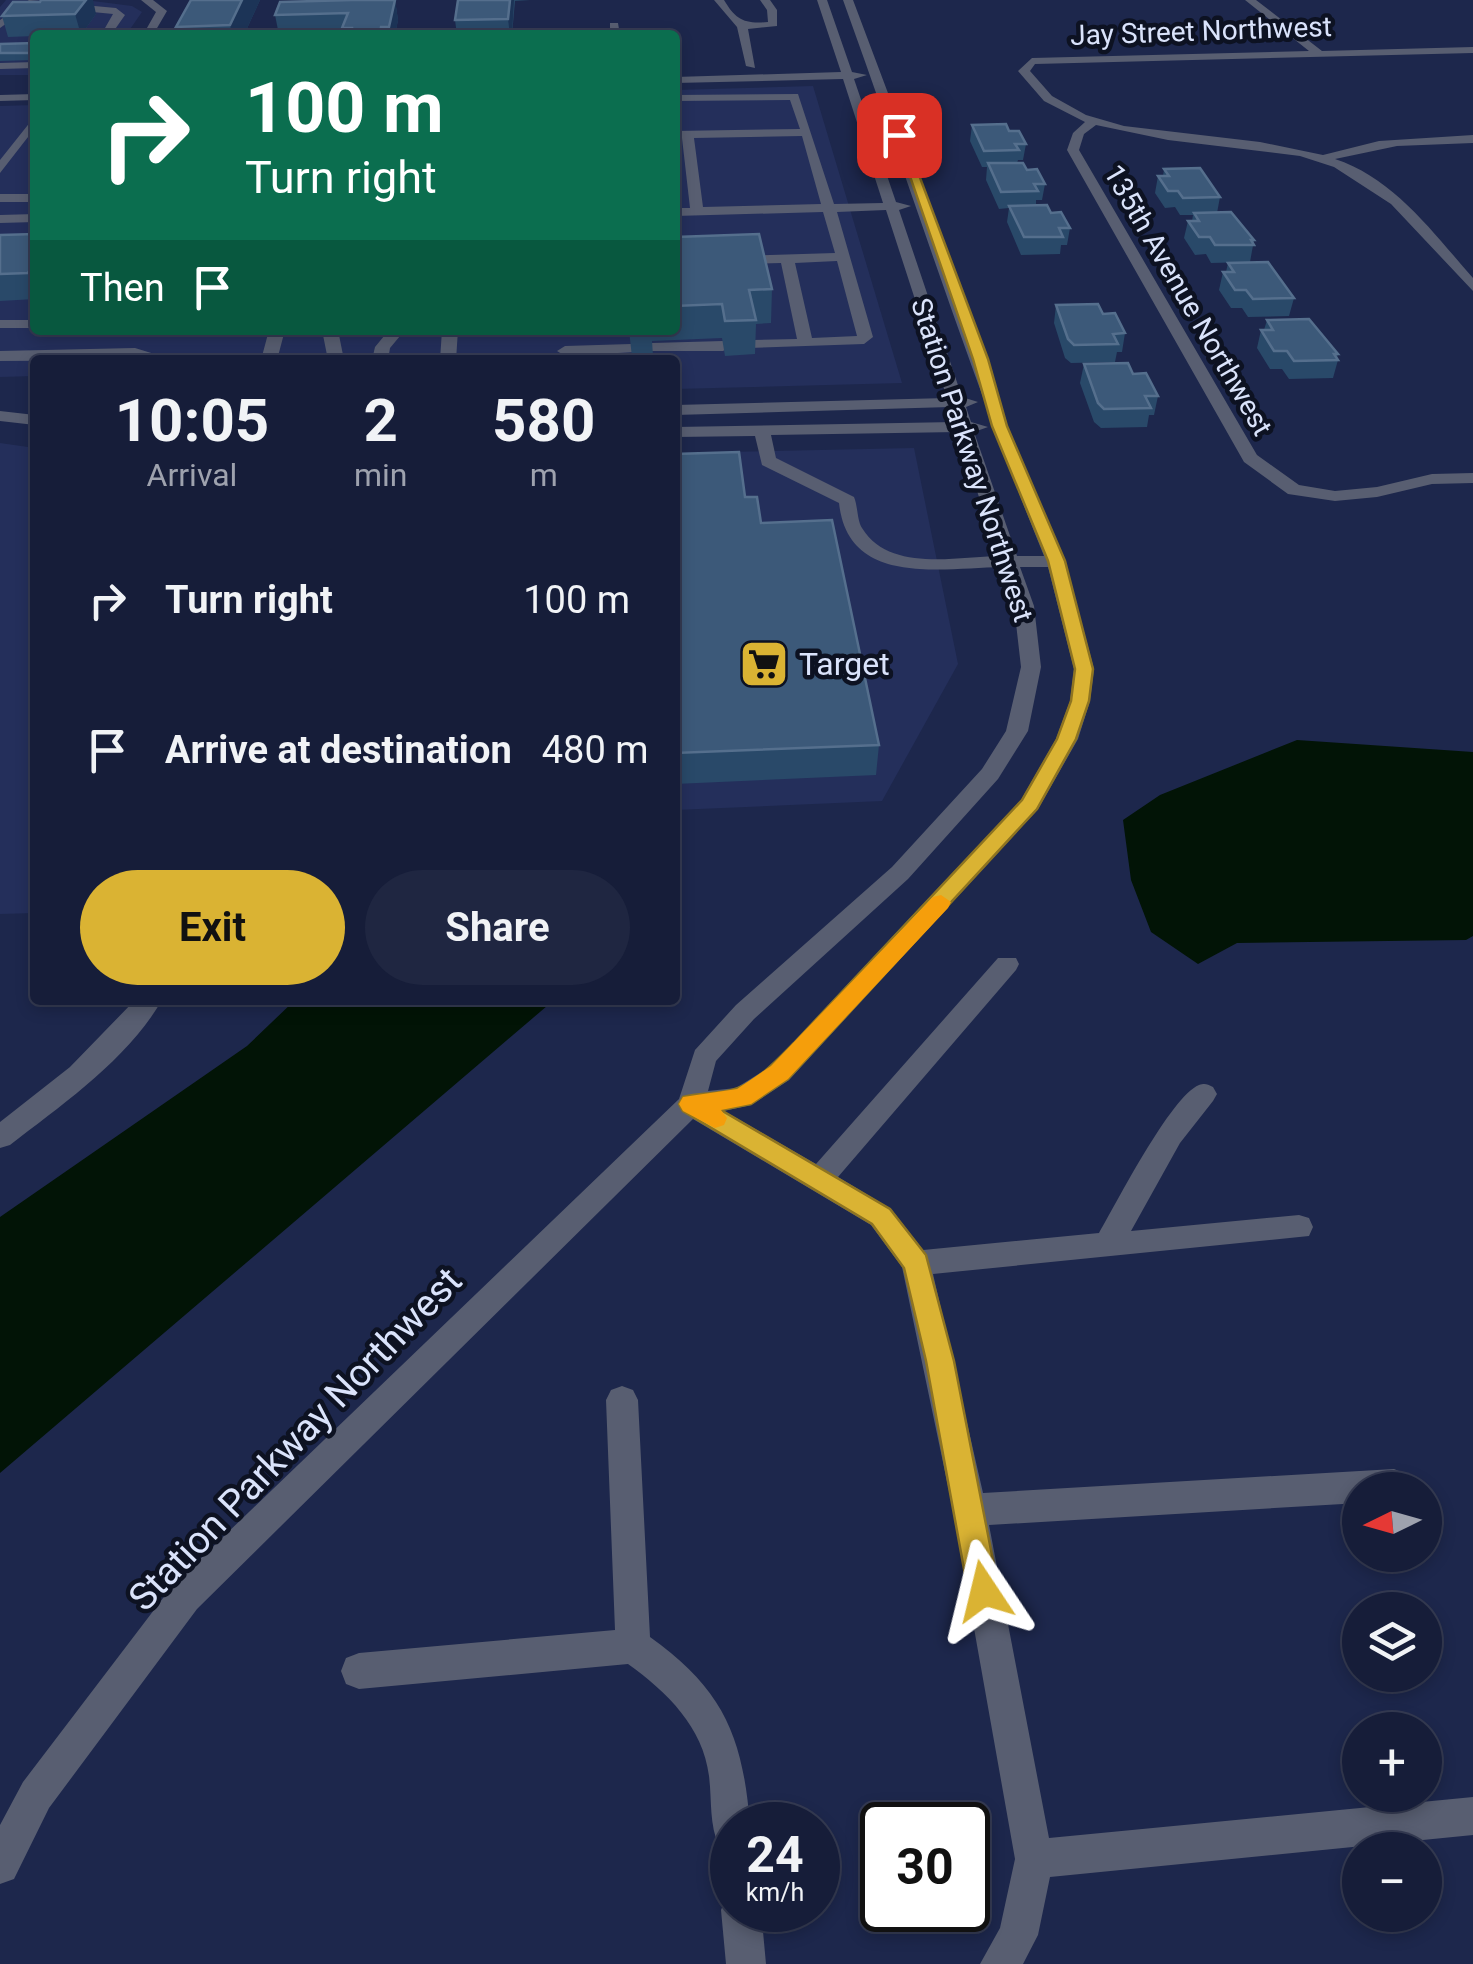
<!DOCTYPE html>
<meta charset="utf-8">
<style>
body{margin:0;font-family:Roboto,sans-serif;background:#1f2641;color:#f1f3f6;height:100vh;display:flex;flex-direction:column;font-size:38px;white-space:nowrap}
*{box-sizing:border-box;margin:0}
p{font-size:32px;color:#9ea2ae}
.icon{flex:none;width:55px;height:55px;fill:none;stroke:currentColor;stroke-width:2;stroke-linecap:round;stroke-linejoin:round}
.map{position:relative;flex:1;overflow:hidden}
.details{position:absolute;left:30px;top:355px;width:650px;height:650px;display:flex;flex-direction:column;background:#161d39;border-radius:10px;box-shadow:0 5px 15px #0003,0 0 0 2px #353b53}
.details>*{flex:none}
.banner{position:absolute;left:30px;top:30px;width:650px;height:305px;border-radius:10px;box-shadow:0 5px 15px #0003,0 0 0 2px #353b53;background:#0b6e4f;color:#fff;overflow:hidden}
.needle{width:65px;rotate:265deg}
.controls{position:absolute;left:1342px;top:1472px;display:grid;gap:20px}
.controls a{display:grid;place-items:center;width:100px;height:100px;border-radius:50%;background:#161d39;box-shadow:0 5px 15px #0003,0 0 0 2px #353b53;font-size:50px}
.speed{position:absolute;left:710px;top:1802px;display:flex;gap:20px;font-size:50px;font-weight:700;text-align:center}
.speed>*{display:grid;place-content:center;width:130px;height:130px;border-radius:50%;background:#161d39;box-shadow:0 5px 15px #0003,0 0 0 2px #353b53;line-height:1}
.speed small{font-size:25px;font-weight:400}
.speed .limit{border:5px solid #111;border-radius:15px;background:#fff;color:#111}
.pin{position:absolute;display:grid;place-items:center;width:85px;height:85px;color:#fff;margin:-42px;border-radius:20px;box-shadow:0 5px 15px #0006}
.me{position:absolute;width:110px;margin:-55px;rotate:350deg;stroke-linejoin:round;filter:drop-shadow(0 0 8px #0008)}
.turn{display:flex;align-items:center;gap:35px;height:210px;padding:0 50px;font-size:45px}
.turn .icon{width:130px;height:130px;stroke-width:2.5}
.turn b{display:block;font-size:70px;line-height:85px}
.then{display:flex;align-items:center;height:95px;padding:0 50px;background:#0003;gap:20px;font-size:38px}
.eta{display:flex;justify-content:space-evenly;align-items:center;height:170px;text-align:center}
.eta b{font-size:60px;font-weight:700;line-height:70px}
.cta{display:flex;gap:20px;margin-top:auto;padding:20px 50px}
.cta a{flex:1;height:115px;border-radius:60px;background:#dab333;color:#111;font-size:40px;font-weight:700;line-height:115px;text-align:center}
.cta a+a{background:#1f2641;color:#f1f3f6}
ul{padding:0;list-style:none}
li{display:flex;align-items:center;gap:30px;height:150px;padding:0 50px}
li div{flex:1}
li b{display:block;font-size:38px}
li em{font-style:normal}
.map>svg:first-child{display:block}
</style>
<div class="map">
<svg width="1473" height="1964" viewBox="0 0 1473 1964">
<rect width="100%" height="100%" fill="#1d274c"/>
<path fill="#242f5b" d="M6,0h79l47,6 10,6 -16,23h-91v40h-35v-68z
M813,86l89,297 -227,6v-29h-640v16l-35,1v-271l35,-1v225h640v-240z
M0,443l35,5v465l-35,1z
M914,448l44,216 -76,137 -207,9v-357z"/>
<path fill="#021406" d="M1297,740l176,12v184l-7,4 -229,3 -39,21 -47,-32 -20,-52 -8,-60 37,-25z
M295,1000h259l-554,473v-256l247,-171z"/>
<g fill="none" stroke-linecap="round" stroke-linejoin="round">
<path fill="#585e71" fill-rule="evenodd" d="M29,0l87,8 9,7 -14,20h-10l12,-21 -82,-8 -31,22v-8z
M141,0h12l14,11 -14,24h-10l13,-23z
M714,0h10c12,20 20,24 44,22l-1,-12 -7,-10h10l7,10v16l-29,3 7,39 -9,-2 -9,-39z
M817,0h10l25,72 15,3 -13,4 42,123 15,4 -12,4 63,187 16,5 -12,5 5,15 17,5 -14,5 43,124h27c-74,-182 -134,-371 -201,-556h10l135,359 20,68 57,134 29,108 -4,32 -12,38 -40,70 -249,271 -38,25 -27,6 92,53 182,-206h18l3,6 -3,6 -178,207 53,32 32,41 176,-17c17,-29 72,-137 100,-148 6,-2 8,-1 14,2l4,7 -4,7 -33,42 -49,88 168,-16 10,3 4,9 -4,9 -376,38 50,219 411,-24 12,5 4,11 -2,5h-48v13l-371,22 60,313 424,-41v38l-423,42 -12,58 -15,29h-43l20,-36 15,-69 -62,-349 -51,-243 -31,-42 -178,-106 -496,490 -148,199 -35,71 -14,5v-59l23,-43 150,-197 506,-486 16,-49 41,-45 156,-138 90,-98 24,-38 15,-64 -7,-61 -12,-39c-61,1 -154,20 -163,-64l-77,-38 -7,-29 -80,1v-10l280,-5 -5,-15 -275,8v-10l272,-7 -61,-188 -49,2 36,125 -9,7 -116,4 -3,-3 8,-5 44,-1 -16,-76 -106,3v-8l160,-5 -12,-41 -148,4v-8h15l-8,-70 -7,1v-8l125,-2 -10,-29 -115,1v-6l123,-1 36,110 49,-1 -40,-124 -168,4v-6l166,-5zM802,136l19,68 -118,3 -9,-69zM837,261l20,75 -45,2 -17,-75zM958,432l40,124c-43,1 -109,16 -136,-28 -5,-8 -4,-21 -8,-31l-78,-39 -5,-23zM1020,567h28l26,102 -4,32 -14,38 -35,61 -250,266 -35,22 -28,3 8,-30 38,-42 154,-140 90,-100 30,-48 13,-64 -7,-61z
M1245,0h11l66,51 151,-4v6l-438,11 -5,7 22,25 34,19 38,11 136,16 63,13 56,-14 94,-6v8l-76,3 -62,13c59,19 99,75 138,119v13l-82,-87 -57,-37 -34,-11 -132,-16 -72,-15 -12,9 -5,16 178,305 42,30 36,6 42,-4 55,-13 41,-1v10l-41,1 -55,13 -42,4 -47,-7 -44,-32 -177,-312 6,-17 12,-11 -41,-21 -26,-30 14,-13 277,-7z
M610,23h8l2,12h-10z
M35,62v6l-35,1v-6z
M35,94v6l-35,1v-6z
M35,116v12l-35,45v-13z
M0,194h35v8h-35z
M35,214v8l-35,1v-8z
M0,320h35v8h-35z
M269,330h16l-8,30h-16z
M322,330h16l6,30h-16z
M389,330h16l-15,18 -2,12h-16l3,-13z
M442,330h16l-2,30h-16z
M652,343l71,-2 8,5 -8,5h-76l-3,-3z
M631,344l5,2v6l-71,4 -8,-5 8,-5z
M135,348l39,12 -174,1v-10z
M0,411l35,4v10l-35,-4z
M135,1000h27c-34,59 -99,104 -152,145l-10,3v-26l70,-55z
M622,1386l11,4 5,10 12,237c74,53 93,100 100,188h-18v27l-13,-6c-10,-22 -7,-46 -10,-70 -6,-49 -42,-84 -81,-112l-269,25 -13,-5 -5,-13 5,-13 13,-5 256,-23 -9,-230 5,-10z
M732,1894v16h29l5,54h-40l-5,-54 6,-14z"/>
</g>
<path fill="#294969" d="M191,0h69l-16,35h-66l-2,-8z
M395,0l3,20 -3,15h-116l-4,-20z
M458,0h72l-15,1 -3,34h-55l-2,-15z
M96,14l-15,21h-46v1l-27,1 -6,-21z
M35,43v17l-35,1v-17z
M972,125l37,6 17,13 -3,16h-5l-1,3 28,21 -3,16h-6v5l15,8 19,15 -3,17h-6l-1,9 -39,1 -14,-33 2,-14 -10,1 -13,-29 1,-13h-5l-12,-26z
M1164,169l56,28 -3,16 37,27 -4,22 -39,1 -5,-9 -11,1 -11,-17 4,-17h4l1,-6h-13l-5,-8 -10,1 -10,-15 3,-17h5z
M35,234v65l-35,2v-66z
M675,245l97,44 -1,34 -15,1 -1,30 -30,2 -3,-18 -70,3 1,15 -21,1 -3,-27h46z
M1228,263l66,35 -5,18 -41,1 -6,-9h-11l-12,-18 4,-18h3z
M1056,305l47,9 22,19 -3,19h-5l-2,10 -44,1 -6,-5 -11,-35z
M1267,320l71,34 -1,4 1,2 -5,18 -44,1 -7,-10h-12l-13,-21 4,-18h3z
M1084,364l49,10 25,22 -4,19h-5l-2,12 -46,1 -7,-6 -14,-39z
M675,454l70,43 16,26 118,222 -3,30 -201,9z"/>
<path fill="#1c3457" d="M86,0h7l3,14 -15,21 -6,-21z
M242,0h18l-16,35h-12l-2,-10z
M395,0l3,20 -3,15h-5l-1,-8z
M510,0h4l-2,35h-2l-2,-16z
M35,261v33l-7,-21z"/>
<path fill="#3c5979" stroke="#556f8d" stroke-width="2.5" d="M41,0h45l-11,14 -73,2 11,-14h27z
M191,0h51l-12,25 -54,2z
M352,0h43l-6,27h-8l-1,8h-29l1,-7h-10l6,-15 -73,2 5,-13z
M458,0h52l-2,19 -53,1z
M35,43v10h-35v-9z
M1006,124l3,7h10l7,13h-11l4,6 -35,1 -12,-26z
M988,163h35l4,7 10,-1 8,15h-11l4,7 -37,1z
M1200,168l20,29 -37,1 -5,-7h-10l-10,-15h11l-5,-7z
M1047,205l4,8 10,-1 9,16h-11l4,9h-39l-15,-31z
M1231,212l23,28h-3l3,5h-39l-5,-8h-11l-11,-16h11l-5,-8z
M35,234v27l-7,12 -28,1v-39z
M759,234l13,55 -23,1 7,30 -31,1 -3,-17 -47,2 1,-69z
M1268,262l26,36 -41,1 -7,-9h-11l-12,-18h11l-6,-9z
M1098,304l5,10 12,-1 10,20 -12,1 5,10 -44,1 -6,-6 -12,-34z
M1309,319l29,35h-4l4,6 -44,1 -7,-10h-13l-13,-21h12l-6,-10z
M1128,363l5,11 13,-1 12,23h-13l6,12 -47,1 -6,-6 -14,-39z
M739,452l6,45h12l4,26 71,-3 47,225 -204,8v-299z"/>
<path fill="#dab333" stroke="#8e7421" stroke-width="2.5" d="M895,133l9,2 84,224 19,67 58,135 28,108 -4,32 -13,38 -39,70 -249,270 -37,25 -30,6 169,99 36,46 28,106 45,230 -4,11 -11,5 -11,-5 -5,-11 -42,-230 -22,-93 -32,-44 -189,-113 -4,-7 4,-7c17,-5 38,-2 55,-9 22,-9 40,-29 56,-45l228,-243 35,-61 14,-38 4,-32 -27,-108 -56,-135 -19,-67z"/>
<path fill="#f59e0b" d="M941,895l10,7 -3,6 -160,171 -37,25 -30,6 6,8 -3,7 -9,3 -32,-17 -4,-7 4,-7 54,-8 34,-23 162,-169z"/>
<defs>
<g id="supermarket-square" transform="scale(2.5)"><rect x="-9" y="-9" width="18" height="18" rx="4" fill="#dab333" stroke="#0d1222"/><path d="M-6-5.5h2.5l.6 2H6L4.5 2H-2.5L-4.4-4H-6ZM-1.5 3.2a1.3 1.3 0 1 0 .1 0ZM3 3.2a1.3 1.3 0 1 0 .1 0Z" fill="#111"/></g>
</defs>
<g fill-rule="evenodd">
<use href="#supermarket-square" x="764" y="664"/>
</g>
<g text-anchor="middle" dominant-baseline="central" stroke-width="9" stroke-linejoin="round" paint-order="stroke">
<g font-size="28" fill="#dae3fb" stroke="#0d1222">
<text transform="translate(1201 31) rotate(-2)">Jay Street Northwest</text>
<text transform="translate(1188 300) rotate(60)">135th Avenue Northwest</text>
<text transform="translate(972 460) rotate(72)">Station Parkway Northwest</text>
</g>
<g font-size="32" fill="#dae3fb" stroke="#0d1222" text-anchor="start">
<text x="799" y="664">Target</text>
</g>
<g font-size="38" fill="#dae3fb" stroke="#0d1222">
<text transform="translate(295 1439) rotate(-46)">Station Parkway Northwest</text>
</g>
</g>
</svg>
<div class="controls">
<a><svg class="needle" viewBox="-14 -14 28 28"><path d="M0-13l5 13h-10z" fill="#e53935"/><path d="M0 13l5-13h-10z" fill="#9ea2ae"/></svg></a>
<a><svg class="icon" aria-label="layers" viewBox="0 0 24 24"><path d="M12 4l9 5-9 5-9-5zM3 14l9 5 9-5"/></svg></a>
<a>+</a>
<a>−</a>
</div>
<div class="speed"><div>24<small>km/h</small></div><div class="limit">30</div></div>
<div class="pin" style="left:899px;top:135px;background:#d93025"><svg class="icon" aria-label="arrive" viewBox="0 0 24 24"><path d="M6 21V4h12l-3 4 3 4H6"/></svg></div>
<svg class="me" style="left:984px;top:1591px" viewBox="-20 -20 40 40"><path d="M0-17L14 15 0 8-14 15z" fill="#dab333" stroke="#fff" stroke-width="4"/></svg>
<div class="banner">
<div class="turn"><svg class="icon" aria-label="right" viewBox="0 0 24 24"><path d="M7 20v-9h11M14 6l5 5-5 5"/></svg><div><b>100 m</b>Turn right</div></div>
<div class="then">Then<svg class="icon" aria-label="arrive" viewBox="0 0 24 24"><path d="M6 21V4h12l-3 4 3 4H6"/></svg></div>
</div>
<section class="details">
<div class="eta">
<div><b>10:05</b><p>Arrival</p></div>
<div><b>2</b><p>min</p></div>
<div><b>580</b><p>m</p></div>
</div>
<ul>
<li><svg class="icon" aria-label="right" viewBox="0 0 24 24"><path d="M7 20v-9h11M14 6l5 5-5 5"/></svg><div><b>Turn right</b></div><em>100 m</em></li>
<li><svg class="icon" aria-label="arrive" viewBox="0 0 24 24"><path d="M6 21V4h12l-3 4 3 4H6"/></svg><div><b>Arrive at destination</b></div><em>480 m</em></li>
</ul>
<div class="cta"><a>Exit</a><a>Share</a></div>
</section>
</div>
